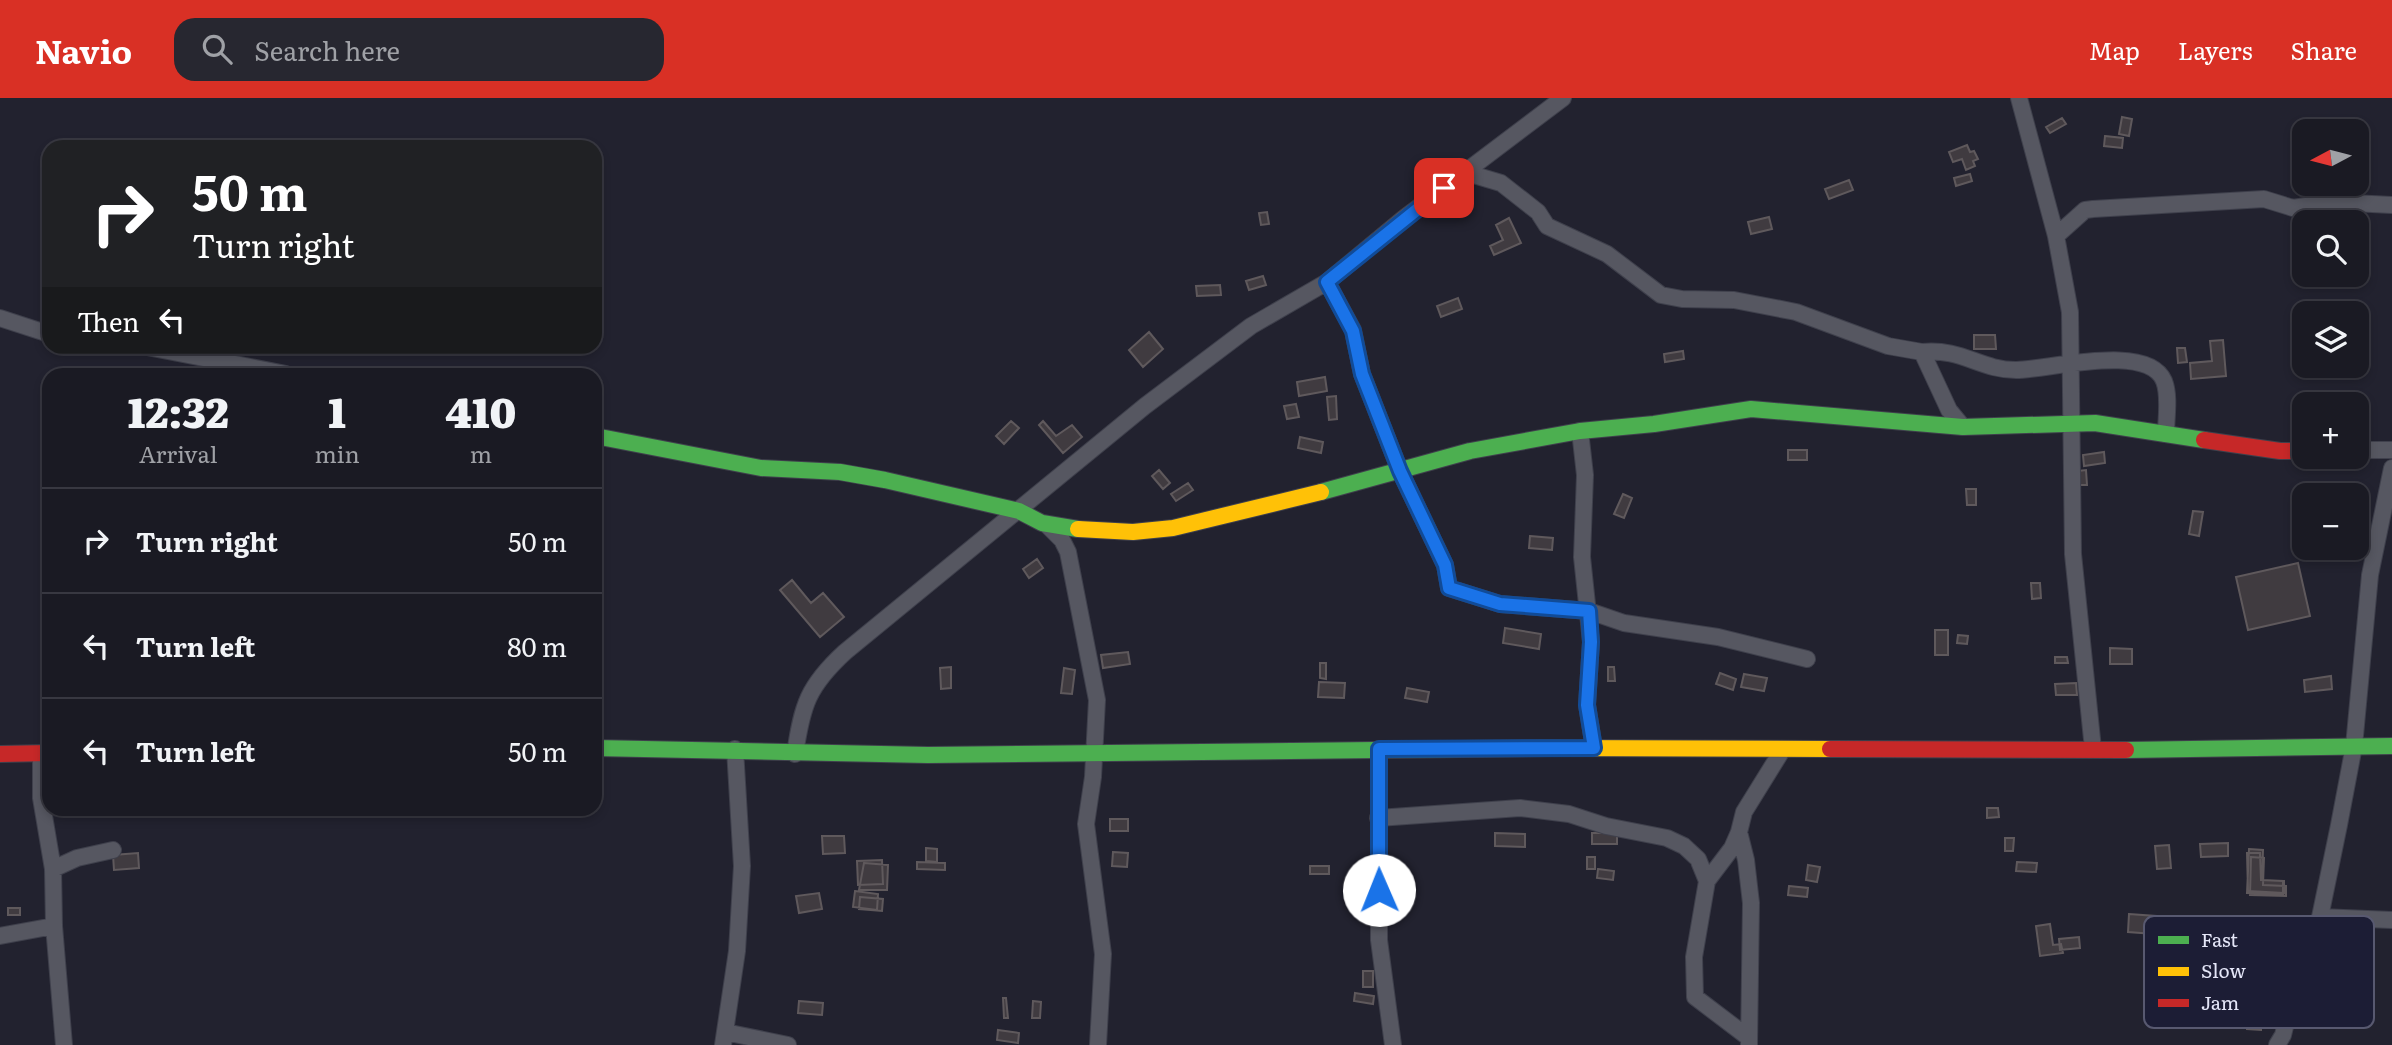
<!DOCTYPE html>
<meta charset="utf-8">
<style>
body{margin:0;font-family:Literata,serif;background:#272730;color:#f1f3f6;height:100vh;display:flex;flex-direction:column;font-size:26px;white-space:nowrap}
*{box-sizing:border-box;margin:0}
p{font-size:23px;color:#9fa1a6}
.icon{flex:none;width:38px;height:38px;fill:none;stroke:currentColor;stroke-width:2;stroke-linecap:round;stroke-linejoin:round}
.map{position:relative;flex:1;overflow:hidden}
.panel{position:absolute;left:42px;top:270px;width:560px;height:448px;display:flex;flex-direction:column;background:#1a1a23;border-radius:21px;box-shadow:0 4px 10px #0003,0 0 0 2px #383841}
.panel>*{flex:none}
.top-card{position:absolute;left:42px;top:42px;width:560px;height:214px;border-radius:21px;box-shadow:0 4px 10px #0003,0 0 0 2px #383841;background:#202124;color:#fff;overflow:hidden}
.needle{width:46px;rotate:263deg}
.controls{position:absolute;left:2292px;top:21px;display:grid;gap:14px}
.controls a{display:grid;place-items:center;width:77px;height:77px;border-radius:14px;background:#1a1a23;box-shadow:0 4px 10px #0003,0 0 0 2px #383841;font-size:35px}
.pin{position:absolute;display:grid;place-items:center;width:60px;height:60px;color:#fff;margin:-30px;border-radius:14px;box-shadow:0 4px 10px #0006}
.me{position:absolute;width:77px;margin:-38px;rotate:359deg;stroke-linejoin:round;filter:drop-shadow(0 0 5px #0008)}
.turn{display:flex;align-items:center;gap:24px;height:147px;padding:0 35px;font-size:32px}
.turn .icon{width:91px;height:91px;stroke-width:2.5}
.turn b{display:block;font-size:49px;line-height:60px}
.then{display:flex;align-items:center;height:66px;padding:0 35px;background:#0003;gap:14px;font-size:26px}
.eta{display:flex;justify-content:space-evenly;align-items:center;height:119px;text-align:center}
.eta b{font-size:42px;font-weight:800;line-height:49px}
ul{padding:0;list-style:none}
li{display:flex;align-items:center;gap:21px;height:105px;padding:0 35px;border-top:2px solid #383841}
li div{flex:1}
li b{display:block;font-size:26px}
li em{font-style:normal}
header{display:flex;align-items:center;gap:42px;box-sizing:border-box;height:98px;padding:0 35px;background:#d93025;color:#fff}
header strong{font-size:33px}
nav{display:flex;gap:38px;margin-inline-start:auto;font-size:24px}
.search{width:490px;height:63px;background:#272730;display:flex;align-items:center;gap:18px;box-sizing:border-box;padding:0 24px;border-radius:21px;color:#9fa1a6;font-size:26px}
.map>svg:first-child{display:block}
</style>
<header>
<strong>Navio</strong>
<div class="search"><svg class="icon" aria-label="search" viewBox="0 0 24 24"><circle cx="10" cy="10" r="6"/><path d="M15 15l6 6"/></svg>Search here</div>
<nav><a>Map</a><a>Layers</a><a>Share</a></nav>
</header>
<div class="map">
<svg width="2392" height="947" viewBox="0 0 2392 947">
<rect width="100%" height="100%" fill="#22222f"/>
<path fill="#403b40" stroke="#5f595c" stroke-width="2" d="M2122,19l10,2 -3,17 -10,-2z
M2062,20l4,6 -16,9 -4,-6z
M2105,38l18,2 -1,10 -18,-2z
M1967,47l3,7 4,-1 4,8 -5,2 2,5 -9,4 -4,-11 -9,3 -4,-10z
M1970,76l2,7 -16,5 -2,-8z
M1849,82l4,10 -24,9 -4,-10z
M1267,114l2,12 -8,1 -2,-12z
M1769,119l3,12 -21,5 -3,-12z
M1509,120l12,25 -27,12 -4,-9 13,-6 -7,-15z
M1263,178l3,9 -17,5 -3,-9z
M1220,187l1,10 -24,1 -1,-10z
M1458,200l4,11 -21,8 -4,-11z
M1149,234l14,17 -20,18 -14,-17z
M1974,237h21l1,14h-22z
M2223,242l3,36 -35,3 -1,-16 22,-2 -2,-20z
M2177,250h8l2,14 -9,1z
M1683,253l1,8 -19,3 -1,-8z
M1325,279l2,14 -28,5 -2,-14z
M1336,298l1,23 -8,1 -2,-23z
M1296,306l3,13 -12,2 -3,-13z
M1011,323l8,7 -15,16 -8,-8z
M1043,323l13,15 16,-11 10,12 -19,16 -24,-28z
M1300,339l23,5 -2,11 -23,-5z
M1788,352h19v10h-19z
M2104,354l1,11 -21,3 -1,-11z
M1159,372l11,13 -7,6 -11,-13z
M2086,372l1,15h-9v-14z
M1188,385l5,7 -17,11 -5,-7z
M1966,391h10v16h-9z
M1623,396l9,4 -8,20 -10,-4z
M2193,413l10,1 -4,24 -10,-2z
M1530,438l23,2 -1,12 -23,-2z
M1037,461l6,9 -14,10 -6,-9z
M2298,465l12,53 -62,14 -12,-53z
M792,482l19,23 12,-10 21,24 -24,20 -40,-47z
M2031,485h9l1,15 -9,1z
M1505,530l36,6 -2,15 -36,-6z
M1935,532h13v25h-13z
M1958,537l10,1 -1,8 -10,-1z
M2110,550l22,1v15h-22z
M1128,554l2,12 -27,4 -2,-13z
M2055,559h12l1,6h-13z
M1320,565h6v16l-6,-1z
M951,569v21l-10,1 -1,-21z
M1608,569h6l1,14h-7z
M1064,570l11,2 -3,24 -11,-1z
M1720,575l16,6 -3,11 -17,-6z
M1744,576l23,4 -3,13 -23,-4z
M2331,578l1,13 -27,3 -1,-12z
M1319,584l26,1 -1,15 -26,-1z
M2076,585l1,12h-21l-1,-11z
M1407,590l22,4 -2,10 -22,-4z
M1987,710h11l1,9 -12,1z
M1110,721h18v12h-18z
M1495,735l30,1v13l-30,-1z
M1592,735h25v11h-25z
M822,738h22l1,17 -22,1z
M2005,740h9l-1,13h-8z
M2228,745v13l-27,1 -1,-13z
M2169,747l2,23 -14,1 -2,-23z
M926,750l11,1v13l-11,-1z
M2249,751l14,1 -1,30 21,1v13l-36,-1z
M1113,754l15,1 -1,14 -15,-1z
M138,755l1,15 -25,2 -1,-15z
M2247,755h13l1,27 23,1v12l-36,-2z
M1587,759h8v12h-8z
M2251,759l13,1 -1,27 23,1v10l-36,-1z
M882,762l1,24 -25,1 -1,-24z
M917,764l28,1v7l-28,-1z
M2017,764l20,1 -1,9 -20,-1z
M864,765l24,2 -1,25h-28z
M1808,767l12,2 -3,15 -11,-2z
M1310,768h19v8h-19z
M1598,771l16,2 -1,9 -16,-2z
M1789,788l19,2 -1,9 -19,-2z
M855,793l23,3 -1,16 -24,-3z
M819,795l3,16 -23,4 -3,-17z
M860,799l23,2 -1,12 -23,-2z
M8,810h12v7h-12z
M2129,816l27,2 -2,18 -26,-2z
M2050,826l3,21 8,-1 2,9 -23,3 -4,-30z
M2079,839l1,11 -20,2 -1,-11z
M1363,873h10v16h-10z
M1355,895l19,3 -1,8 -19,-3z
M1003,900h3l2,20h-4z
M799,903l24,2 -1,12 -24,-2z
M1033,903l8,1 -1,16h-8z
M2247,909h14v23l-14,-1z
M998,932l21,3 -1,10 -21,-3z"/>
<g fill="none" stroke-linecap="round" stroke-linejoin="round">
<g stroke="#3f404c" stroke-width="18">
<path id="street" d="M2019,0l37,138 14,76 3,242 20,195
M1464,74l37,11 37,29 9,14 60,28 54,41 21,4 52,1 62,12 92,34 34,6 27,58 14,17
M2056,138l29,-26 8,-1 171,-10 29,9 39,-6 60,3
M1327,184l26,48 9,44 38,97 45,94 4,23 51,16 89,7 35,12 94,14 89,22
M0,220l49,16
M142,248l144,28
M1922,254c40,-4 58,18 94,18 32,0 132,-28 148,11 6,15 2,37 2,53
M1580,333l5,44 -3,82 9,85 -4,63 7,43
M2357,352h35
M1047,427l15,15 6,12 29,148 -4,77 -7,47 17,130 -5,91
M1379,651v191l14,105
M41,656v44l12,71 1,57 10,119
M795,656c7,-49 13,-68 50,-102l300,-246 106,-80 76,-44 76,-63 160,-121
M1378,720l142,-10 49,6 37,12 61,12 17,8 14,13 9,22
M1739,734l7,28 5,43 -2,142
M53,771l24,-11 36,-8
M2320,819l72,3
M0,838l54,-10
M725,934l63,13
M1749,940l-54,-41 -1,-40 13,-76 25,-33 7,-16 5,-20 39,-63
M723,947l14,-94 5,-85 -7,-117
M2277,947l6,-10 15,-62 22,-56 19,-92 15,-79 16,-171 22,-107"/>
</g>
<g stroke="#3f404c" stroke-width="18">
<path id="fast" d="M595,338l166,32 79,4 45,8 134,31 23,12 36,6
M1321,394l149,-41 110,-20 74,-7 97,-15 212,18 132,-4 109,17
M595,650l333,7 622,-7
M2126,652l266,-4"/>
</g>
<g stroke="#3f404c" stroke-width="18">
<path id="slow" d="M1078,431l55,3 40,-4 148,-36
M1550,650l280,1"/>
</g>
<g stroke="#3f404c" stroke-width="18">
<path id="jam" d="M2204,342l76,11h25
M1830,651l296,1
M0,656l49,-1"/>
</g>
<use href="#street" stroke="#565761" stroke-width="16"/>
<use href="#fast" stroke="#4caf50" stroke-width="16"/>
<use href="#slow" stroke="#ffc107" stroke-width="16"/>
<use href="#jam" stroke="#c62828" stroke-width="16"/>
</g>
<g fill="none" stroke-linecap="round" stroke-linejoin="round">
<g stroke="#114b97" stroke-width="18">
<path id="route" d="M1379,792v-141l215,-1 -7,-43 4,-63 -2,-31 -89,-7 -51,-16 -4,-23 -45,-94 -38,-97 -9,-43 -26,-49 117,-94"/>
</g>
<use href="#route" stroke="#1a73e8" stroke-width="12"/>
</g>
<rect x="2144" y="818" width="230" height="112" rx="10" fill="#1c1d35" stroke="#585970" stroke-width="2"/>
<rect x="2158" y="838" width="31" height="8" fill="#4caf50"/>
<rect x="2158" y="869" width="31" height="9" fill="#ffc107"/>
<rect x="2158" y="901" width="31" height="8" fill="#c62828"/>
<g font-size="19" fill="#e4e6f8">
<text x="2201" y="849">Fast</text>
<text x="2201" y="880">Slow</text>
<text x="2201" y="912">Jam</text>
</g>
</svg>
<div class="controls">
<a><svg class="needle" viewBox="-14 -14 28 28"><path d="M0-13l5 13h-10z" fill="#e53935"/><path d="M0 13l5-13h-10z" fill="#9fa1a6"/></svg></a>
<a><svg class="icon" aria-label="search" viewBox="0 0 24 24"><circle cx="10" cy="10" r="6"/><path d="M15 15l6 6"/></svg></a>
<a><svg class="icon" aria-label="layers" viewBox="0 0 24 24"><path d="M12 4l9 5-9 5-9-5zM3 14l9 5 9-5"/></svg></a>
<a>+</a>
<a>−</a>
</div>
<div class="pin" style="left:1444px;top:90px;background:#d93025"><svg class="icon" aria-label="arrive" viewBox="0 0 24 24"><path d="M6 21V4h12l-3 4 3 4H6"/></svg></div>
<svg class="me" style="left:1379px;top:792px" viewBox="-20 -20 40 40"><circle r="19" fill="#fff"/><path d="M0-13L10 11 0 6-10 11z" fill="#1a73e8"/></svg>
<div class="top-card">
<div class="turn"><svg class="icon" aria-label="right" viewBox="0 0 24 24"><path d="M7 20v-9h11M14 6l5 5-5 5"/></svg><div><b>50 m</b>Turn right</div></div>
<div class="then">Then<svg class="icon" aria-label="left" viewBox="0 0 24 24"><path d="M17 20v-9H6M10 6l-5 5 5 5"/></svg></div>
</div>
<section class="panel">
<div class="eta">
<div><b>12:32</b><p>Arrival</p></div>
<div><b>1</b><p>min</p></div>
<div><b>410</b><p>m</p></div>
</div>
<ul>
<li><svg class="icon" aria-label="right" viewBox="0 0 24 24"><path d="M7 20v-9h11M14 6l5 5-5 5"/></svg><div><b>Turn right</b></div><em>50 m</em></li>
<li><svg class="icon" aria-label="left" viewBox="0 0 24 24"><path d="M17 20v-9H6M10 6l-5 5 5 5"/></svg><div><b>Turn left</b></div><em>80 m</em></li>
<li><svg class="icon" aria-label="left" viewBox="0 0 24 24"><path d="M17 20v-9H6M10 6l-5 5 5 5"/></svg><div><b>Turn left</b></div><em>50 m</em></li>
</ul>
</section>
</div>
